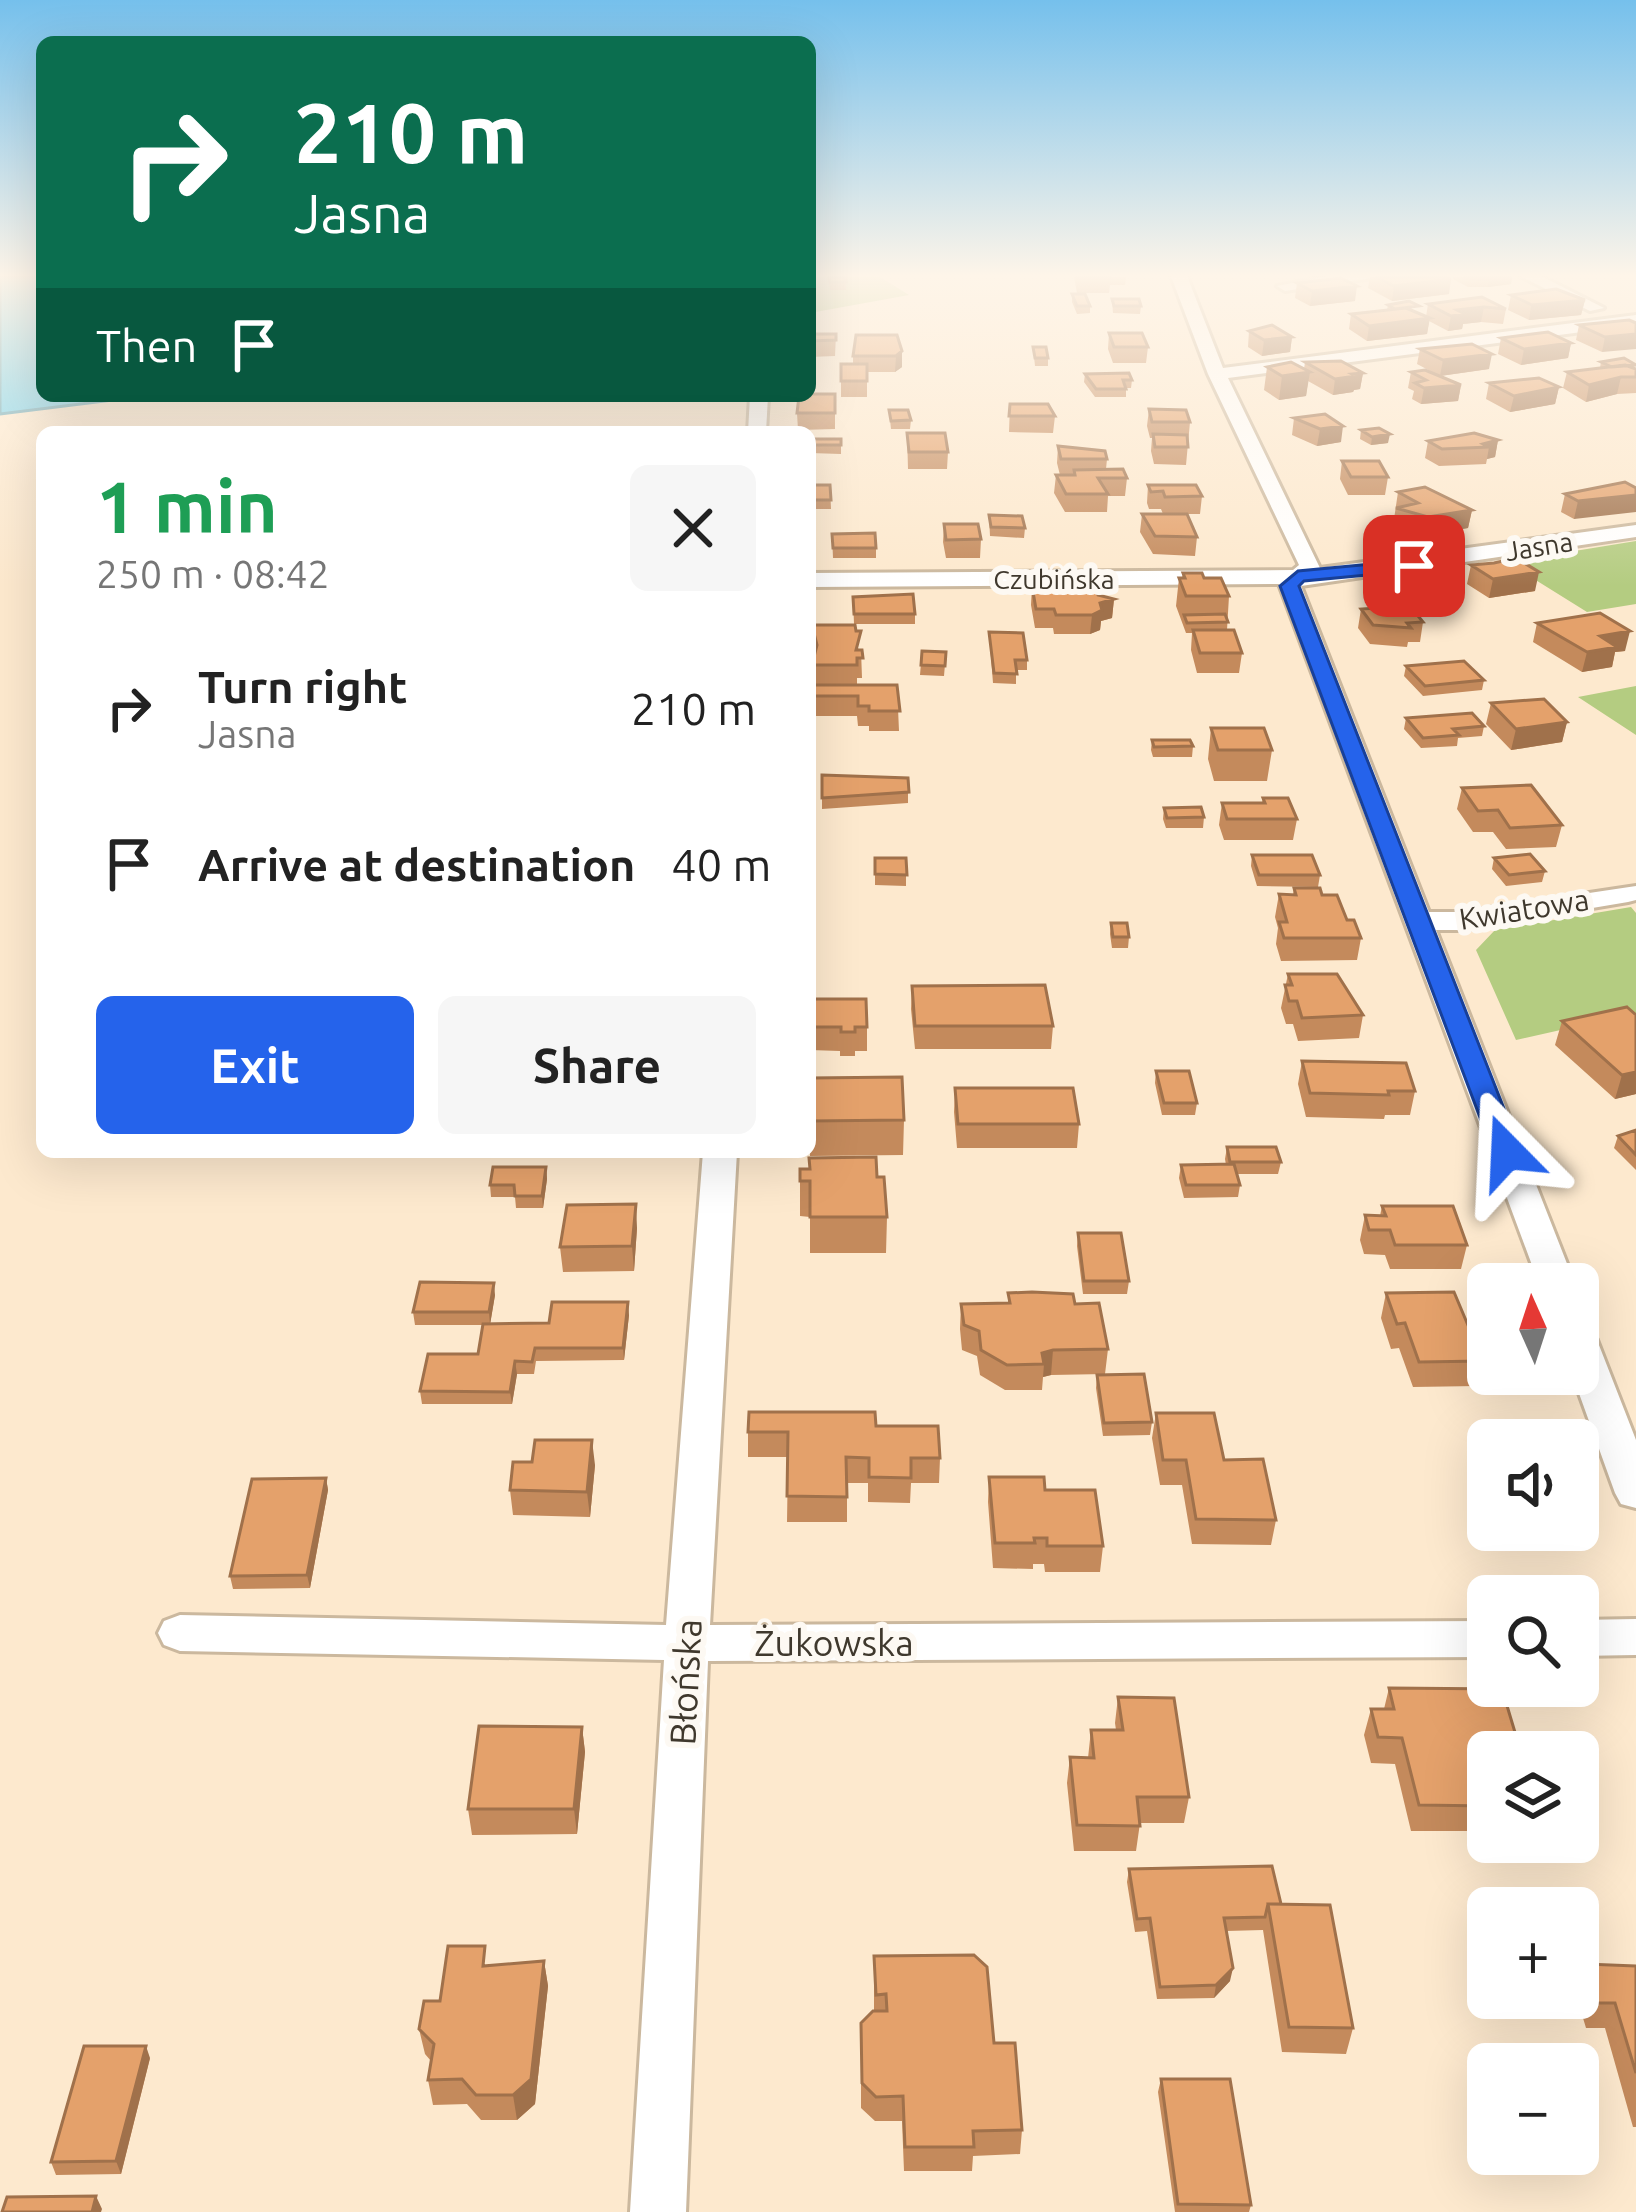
<!DOCTYPE html>
<meta charset="utf-8">
<style>
body{margin:0;font-family:Ubuntu,sans-serif;background:#f6f6f6;color:#222;height:100vh;display:flex;flex-direction:column;font-size:45px;white-space:nowrap}
*{box-sizing:border-box;margin:0}
p{font-size:39px;color:#767676}
.icon{flex:none;width:66px;height:66px;fill:none;stroke:currentColor;stroke-width:2;stroke-linecap:round;stroke-linejoin:round}
.map{position:relative;flex:1;overflow:hidden}
.panel{position:absolute;left:36px;top:426px;width:780px;height:732px;display:flex;flex-direction:column;background:#fff;border-radius:18px;box-shadow:0 12px 48px #0002}
.panel>*{flex:none}
.guide{position:absolute;left:36px;top:36px;width:780px;height:366px;border-radius:18px;box-shadow:0 12px 48px #0002;background:#0b6e4f;color:#fff;overflow:hidden}
.needle{width:78px;rotate:357deg}
.buttons{position:absolute;left:1467px;top:1263px;display:grid;gap:24px}
.buttons a{display:grid;place-items:center;width:132px;height:132px;border-radius:18px;background:#fff;box-shadow:0 12px 48px #0002;font-size:60px}
.pin{position:absolute;display:grid;place-items:center;width:102px;height:102px;color:#fff;margin:-51px;border-radius:24px;box-shadow:0 6px 18px #0006}
.me{position:absolute;width:132px;margin:-66px;rotate:339deg;stroke-linejoin:round;filter:drop-shadow(0 0 9px #0008)}
.turn{display:flex;align-items:center;gap:42px;height:252px;padding:0 60px;font-size:54px}
.turn .icon{width:156px;height:156px;stroke-width:2.5}
.turn b{display:block;font-size:84px;line-height:102px}
.then{display:flex;align-items:center;height:114px;padding:0 60px;background:#0003;gap:24px;font-size:45px}
.round{display:grid;place-items:center;flex:none;width:126px;height:126px;border-radius:18px;background:#f6f6f6}
.summary{display:flex;align-items:center;justify-content:space-between;height:204px;padding:0 60px}
h1{font-size:72px;font-weight:700;line-height:90px;color:#1e9e55}
.primary-button{display:flex;gap:24px;margin-top:auto;padding:24px 60px}
.primary-button a{flex:1;height:138px;border-radius:18px;background:#2563eb;color:#fff;font-size:48px;font-weight:700;line-height:138px;text-align:center}
.primary-button a+a{background:#f6f6f6;color:#222}
ul{padding:0;list-style:none}
li{display:flex;align-items:center;gap:36px;height:156px;padding:0 60px}
li div{flex:1}
li b{display:block;font-size:45px}
li em{font-style:normal}
.map>svg:first-child{display:block}
</style>
<div class="map">
<svg width="1636" height="2212" viewBox="0 0 1636 2212">
<rect width="100%" height="100%" fill="#fde9ce"/>
<path fill="#b4cc81" d="M810,277h70l29,18 -99,18z
M1636,541v63l-49,8 -80,-50z
M1636,686v49l-58,-38z
M1631,907l5,6v100l-120,27 -40,-90 19,-20z"/>
<path fill="#69d1f1" stroke="#5ca3b6" stroke-width="3" d="M0,277h42v119h103l-145,18z"/>
<g fill="none" stroke-linecap="round" stroke-linejoin="round">
<g stroke="#cbb89e" stroke-width="6">
<path id="minor" d="M1171,276h16l36,92 413,-53v10l-408,53 92,190 316,-43v12l-335,49 128,326h33l174,-26v14l-8,2 -166,28h-26l139,354h-36l-260,-700 -469,3v-14l483,-3 6,-5 -91,-191z
M1329,276h56l-100,15 -8,-5z
M1520,276h21l63,32 -14,3z
M750,396h18l-2,36h-18z
M703,1152h34l-27,473 778,-4v36l-780,4 -22,551h-56l34,-552 -484,-9 -16,-6 -6,-12 6,-12 16,-6 486,10z
M1578,1327l13,4 6,9 39,100v68l-15,-4 -6,-11 -43,-119h6z
M1636,1619v36l-58,1v-36z"/>
</g>
<use href="#minor" fill="#fff" fill-rule="evenodd"/>
</g>
<path fill="#c48a5c" d="M845,277l1,13h-16l-1,-12z
M1074,277h52l-1,8h-15l-1,8h-32z
M1370,277h73l6,17 -57,7 -24,-13z
M1453,277h59l-1,7 -23,3h-20l-15,-8z
M1297,283l58,18 -45,5 -15,-8z
M1072,294l18,12v7l-13,1 -5,-12z
M1511,295l74,5 -4,15 -52,5 -21,-10z
M1112,299l29,7 -1,8 -27,-1z
M1428,304l78,5 -3,15 -22,-2 -18,2 -1,5 -14,2 -19,-10 -2,13 -60,7 -18,-12 2,-15 36,-4 1,-5 38,12z
M1629,320l-27,32 -26,-12 3,-15z
M1249,331l43,6 -2,15 -28,4 -14,-9z
M1109,333l39,14 -2,16h-33l-5,-14z
M810,334h26l-1,22 -25,1z
M897,335l5,32 -7,5h-28v25h-26v-33h12v-8z
M1501,338l70,5 -3,15 -47,7 -23,-11z
M1033,347l15,11v8h-13z
M1420,349l69,20 -49,7 21,9 -3,16 -37,3 -9,-5 2,-8 -6,-3 3,-16 25,2 -19,-10z
M1305,362l58,11 -3,16 -6,1 -1,2 -20,3 -25,-14 -2,15 -27,4 -15,-10 3,-23 37,2z
M1601,362l35,15v16l-19,1 -31,8 -23,-14 4,-16 33,-4z
M1085,374l47,6 -1,8h-5v9h-31l-11,-15z
M1489,383l70,4 -4,17 -45,8 -24,-13z
M835,394v35l-37,1 -1,-17z
M1010,404l45,12 -2,17 -44,-1z
M1149,409l41,13 -4,43 -32,-1 -3,-13 1,-13h-2l-3,-12z
M889,410l22,10 -1,9h-19z
M1325,414l16,28 -24,4 -25,-11 2,-17z
M1361,430l27,13 -17,2 -11,-6z
M907,433l41,19 -1,17h-39z
M810,439h31v15l-31,-1z
M1498,440l-3,17 -8,2 -1,5 -47,2 -14,-8 3,-17z
M1058,446l49,13 -1,10 21,9 -2,18h-17l-1,16h-42l-11,-19 2,-18h4l-3,-12z
M1342,461l46,16 -3,18h-37l-8,-16z
M810,485h20l1,24h-21z
M1148,485l54,11 -2,18h-13l10,23 -2,19 -42,-2 -13,-22 2,-18h21l-2,-5h-12l-2,-6z
M1636,488l-62,31 -13,-7 4,-18z
M1398,492l74,18 -4,18 -43,7 -32,-9z
M989,515l36,13 -1,10 -34,-2z
M944,524l37,15 -1,19h-34l-3,-16z
M832,534l44,14v10h-43z
M1471,565l64,26 -46,7 -22,-14z
M1183,573l21,5 25,18 -2,34 15,23 -3,20h-42l-6,-23 1,-17h-6l-10,-27 3,-28h3z
M1032,586l82,13 -2,19 -11,3 -1,9 -10,4h-36l-1,-6h-18l-4,-23z
M853,597l62,17v10h-61z
M1361,609l62,13 -3,20h-12l-1,5 -37,-3 -12,-16z
M1537,623l88,28 -10,1 -3,15 -30,5 -49,-30z
M812,625l49,25 1,28h-5v6l-45,1v-20l2,-10 -2,-10z
M989,632l38,28v10h-11v14l-23,-1z
M922,651l24,1 -2,24 -24,-1z
M1406,666l78,14 -2,10 -59,6 -19,-20z
M810,685h87l2,46h-30v-5h-11l-1,-10h-47z
M1491,703l76,19 -5,20 -51,8 -25,-26z
M1406,718l78,8 -2,10 -24,2 -1,8 -36,2 -17,-19z
M1211,728l61,22 -5,31h-53l-6,-22z
M1152,740l41,6 -1,11h-39l-2,-7z
M822,775l86,3v25l-86,6z
M1462,788l100,37 -6,22 -50,2 -13,-17h-20l-16,-23z
M1263,798l34,21 -4,21h-69l-5,-15 3,-22h40z
M1164,808l40,9 -1,11h-37l-3,-9z
M1252,855l68,20 -2,12 -61,-1 -6,-20z
M875,858h31v28l-31,-1z
M1494,858l51,13 -3,11 -36,4 -14,-17z
M1294,888l28,7 25,25 14,18 -4,22 -76,1 -5,-17 2,-16 -3,-11 4,-23 14,1z
M1111,923l18,14 -1,11h-16l-2,-14z
M1288,974l75,41 -4,23 -61,3 -5,-17h-7l-5,-16z
M912,986l141,40 -2,23h-136l-4,-40z
M810,999l57,28v24h-12v5h-15v-5l-30,-1z
M1636,1015v79l-21,5 -60,-54 7,-24z
M1302,1061l113,30 -5,24h-25l-1,4 -78,-2 -8,-33z
M1156,1071l41,32 -2,12h-33l-7,-32z
M810,1078l94,42 -1,35 -93,1z
M955,1088l124,36 -2,24h-120l-3,-36z
M1636,1130v40l-22,-22 4,-12z
M1227,1147l54,15 -3,12h-41l3,11 -2,12 -54,1 -5,-20 2,-13h45l-1,-6z
M546,1167l1,12 -4,29h-27l-1,-11h-24l-1,-12z
M800,1169l77,8 10,40 -1,36h-76v-36l-10,-1z
M1382,1206l85,39 -6,24h-71l-5,-14 -21,-1 -4,-14 5,-25 15,1z
M637,1228l-3,43 -71,1 -3,-25z
M1078,1233l51,48 -2,13h-44l-6,-48z
M1008,1293l67,11 33,45 -3,25 -54,1 -8,2 -1,13h-37l-25,-15 -3,-19 -15,-6 -2,-21 1,-25 47,-1z
M1386,1293l97,68 -6,25 -64,1 -14,-39 -8,1 -10,-31z
M495,1295l-5,29 59,-1 80,-8 -5,45 -88,1 -2,13h-17l-5,30h-90l-2,-13 58,-37 5,-29h-68l-2,-13z
M1097,1375l55,47 -2,13 -47,1 -7,-48z
M1156,1413l68,47 52,60 -5,25 -79,-1 -10,-59h-22l-8,-47z
M876,1426l64,32 -1,25h-28l-1,20 -42,-1v-19h-21v39h-60l1,-65h-40v-25z
M532,1462l63,3 -5,52 -77,-2 -3,-25z
M989,1477l56,13 58,56 -3,26h-55l-1,-8h-11v5l-40,-1 -5,-66z
M326,1478l2,12 -18,98 -77,1 -3,-13z
M1389,1688l128,51 -4,13h-25v79h-77l-16,-67 -24,-1 -7,-28 7,-26h13z
M1118,1697l71,100 -5,26h-44l-4,28h-62l-7,-68 3,-26 18,1 3,-28h25l-1,-7z
M582,1727l3,25 -8,82 -105,1 -4,-26z
M1129,1869l152,35 72,124 -7,26 -64,-2 -19,-122 -37,1 4,50 -16,17 -57,1 -10,-68 -12,1 -8,-50z
M874,1956l120,87 28,87 -2,24 -47,2 -1,15h-68l-2,-50h-27l-14,-13v-85l13,-12z
M544,1961l4,25 -13,118 -18,16h-36l-14,-16 -34,1 -5,-25 3,-19 -6,-7 -6,-25 21,-28 48,-36z
M1585,1964l51,2v161h-3l-28,-99h-19l-9,-30 1,-16z
M150,2058l-29,116 -65,1 -5,-13z
M1161,2079l90,126 -2,7h-74l-17,-120z"/>
<path fill="#a0714b" d="M1512,277l-1,7 -23,3 1,-7z
M1451,279l-2,15 -57,7 2,-15z
M1357,286l-2,15 -45,5 2,-15z
M1532,299l53,1 -4,15 -52,5z
M1484,307l-3,15 -18,2 -1,5 -14,2 3,-15 6,-6z
M1430,318l-3,16 -60,7 2,-15z
M1636,334v15l-34,3 3,-15z
M1292,337l-2,15 -28,4 2,-16z
M1571,343l-3,15 -47,7 3,-16z
M902,351v16l-7,5 1,-16z
M1492,354l-3,15 -49,7 3,-16z
M1310,372l-4,24 -27,4 3,-24z
M1363,373l-3,16 -6,1 -1,2 -20,3 2,-16z
M1621,377l-4,17 -31,8 3,-17z
M1461,385l-3,16 -37,3 3,-16z
M1559,387l-4,17 -45,8 4,-16z
M1343,426l-2,16 -24,4 3,-17z
M1390,434l-2,9 -17,2 1,-8z
M1498,440l-3,17 -8,2 2,-12 -6,-3z
M1636,495v17l-62,7 4,-18z
M1472,510l-4,18 -43,7 3,-18z
M1539,572l-4,19 -46,7 4,-19z
M1114,599l-2,19 -11,3 -1,9 -10,4 2,-19 8,-12z
M1630,631l-5,20 -10,1 -3,15 -30,5 5,-20 13,-16z
M1567,722l-5,20 -51,8 5,-21z
M1636,1072v22l-21,5 7,-24z
M546,1167l1,12 -4,29 -1,-12z
M636,1204l1,24 -3,43 -2,-25z
M494,1283l1,12 -5,30 -1,-13z
M628,1302l1,13 -5,45 -1,-12z
M1053,1350l-2,25 -8,2 1,-13 -2,-11z
M515,1361l2,13 -5,30 -2,-12z
M592,1440l3,25 -5,52 -3,-25z
M326,1478l2,12 -18,98 -3,-13z
M582,1727l3,25 -8,82 -3,-25z
M544,1961l4,25 -13,118 -18,16 -4,-25z
M1233,1968l-3,13 -16,17 2,-13z
M146,2046l4,12 -29,116 -5,-13z
M96,2196l6,13 -1,3h-9z"/>
<path fill="#e4a16b" stroke="#a0714b" stroke-width="3" d="M829,277h16l1,5h-16z
M1078,277h32v1h-32z
M1376,277h67l8,2 -57,7z
M1464,277h48l-23,3 -19,-1z
M1341,278l16,8 -45,5 -15,-8z
M1556,289l29,11 -53,5 -21,-10z
M1072,294h13l5,12h-13z
M1482,297l24,12 -22,-2 -27,3 8,4 -14,2 -23,-12z
M1112,299h27l2,7h-27z
M1409,301l10,5 -24,3 -7,-4z
M1406,308l24,10 -61,8 -18,-12z
M1629,320l7,3v11l-31,3 -26,-12z
M1272,325l20,12 -28,3 -15,-9z
M1548,332l23,11 -47,6 -23,-11z
M1109,333h33l6,14h-34z
M810,334h26v6l-26,1z
M856,335h41l5,16 -6,5h-43z
M1472,344l20,10 -49,6 -23,-11z
M1033,347h13l2,11h-13z
M1624,358l12,7 -24,2 -11,-5z
M1341,361l22,12 -11,1 4,2 -21,3 -30,-17z
M1291,362l19,10 -28,4 -15,-9z
M841,364h26v17h-26z
M1625,365l11,4v8h-15l-32,8 -22,-13z
M1425,370l36,15 -37,3 -9,-5 11,-3 -15,-8z
M1129,373l3,7h-9l3,9h-30l-11,-15z
M1539,378l20,9 -45,9 -25,-13z
M810,394h25v19h-38l2,-17h11z
M1010,404h38l7,12h-46z
M1149,409l37,1 4,12h-38z
M889,410h19l3,10 -20,1z
M1325,414l18,12 -23,3 -26,-11z
M1379,428l11,6 -18,3 -11,-7z
M907,433h38l3,19h-39z
M1474,433l24,7 -15,4 6,3 -47,2 -14,-8z
M1153,434l34,1 1,12h-33z
M810,439h31v6h-31z
M1058,446l47,5 2,8h-46z
M1342,461h37l9,16h-37z
M1123,469l4,9h-29l10,16h-42l-10,-19h19l-1,-5z
M1625,482l11,6v7l-58,6 -13,-7z
M810,485h20l1,15h-21z
M1148,485h48l6,11 -37,1 -2,-6 -12,1z
M1425,487l47,23 -44,7 -32,-9 22,-5 -20,-11z
M1142,514h45l10,23 -42,-1z
M989,515l33,1 3,12 -34,-1z
M944,524h34l3,15 -35,1z
M875,533l1,15h-43l-1,-14z
M1516,558l23,14 -46,7 -22,-14 23,-2z
M1183,573h19l2,5h17l8,18h-43l-7,-18h6z
M1032,586l34,6 30,-3 2,6 16,4 -14,4 2,7 -10,5h-36l-2,-6h-18z
M913,594l2,20h-61l-1,-17z
M1410,606l13,16 -16,1 4,5 -38,-3 -12,-16z
M1600,613l30,18 -30,5 17,11 -30,5 -50,-29z
M1225,614l3,8 -41,1 -3,-8z
M812,625h43l1,6h5l-5,19h6l1,8h-6v7h-45l5,-20z
M1193,630h41l8,23h-42z
M989,632l34,1 4,27h-12l2,14 -23,-1z
M922,651l24,1 -1,14 -24,-1z
M1464,661l20,19 -59,6 -19,-20z
M810,685h87l3,26h-31v-5h-11v-10h-48z
M1544,699l23,23 -51,7 -25,-26z
M1472,713l12,13 -31,3 6,6 -36,3 -17,-20z
M1211,728h53l8,22h-54z
M1152,740h38l3,6 -39,1z
M822,775l86,3 1,14 -87,6z
M1531,785l31,40 -52,3 -12,-18 -20,1 -16,-23z
M1263,798h25l9,21h-70l-5,-16h43z
M1201,807l3,10 -37,1 -3,-10z
M1530,854l15,17 -36,4 -15,-17z
M1252,855h60l8,20h-61z
M875,858h31l1,17 -32,-1z
M1294,888h26l2,7h15l10,25h7l7,18h-77l-5,-16h8l-8,-28 17,1z
M1111,923h16l2,14h-16z
M1288,974h49l26,41 -61,3 -5,-17h-8l-4,-16h7z
M1045,985l8,41h-138l-3,-40z
M810,999h56l1,28h-12v5h-14v-5h-31z
M1627,1007l9,8v57l-14,3 -60,-54z
M1302,1061l104,2 9,28h-27l1,4 -79,-2z
M1156,1071h33l8,32h-33z
M902,1077l2,43 -94,1v-43z
M955,1088h118l6,36h-121z
M1636,1130v25l-18,-19z
M1227,1147h49l5,15h-51z
M876,1157l1,20h7l3,40h-77v-36h-10v-12h10l-1,-11z
M1234,1164l6,21h-54l-5,-20z
M493,1167h53l-4,29h-27l-1,-11h-24z
M636,1204l-4,42 -72,1 7,-42z
M1382,1206h71l14,39h-72l-5,-15h-21l-4,-15 21,1z
M1078,1233h43l8,48h-45z
M420,1282l74,1 -5,29h-76z
M1032,1292l41,2 2,10 24,-1 9,46 -55,1 -11,3 2,11 -37,1 -26,-15 -2,-19 -15,-6 -3,-21 49,-1 -2,-10z
M1454,1292l29,69 -64,1 -14,-39 -8,1 -11,-31z
M552,1302h76l-5,46h-88l-3,14 -17,-1 -5,31 -90,-1 8,-37h50l5,-30 66,-1z
M1144,1374l8,48 -48,1 -7,-48z
M749,1412h126l1,14h62l2,32h-29v20l-42,-1v-19l-23,-1 1,40 -60,-1 1,-64h-40z
M1156,1413h58l10,47 39,-1 13,61 -80,-1 -10,-59h-23z
M535,1440h57l-5,52 -77,-2 3,-28h19z
M989,1477h55l1,13h50l8,56h-56v-8h-13l1,5h-40z
M326,1478l-19,97 -77,1 22,-97z
M1389,1688l113,1 15,50h-26l4,13h-7v54l-69,-1 -17,-67 -24,-1 -7,-28h23z
M1118,1697l56,1 15,99h-52l3,29 -63,-1 -7,-68 24,1 -3,-28h32z
M479,1726l103,1 -8,82h-106z
M1272,1866l9,38h-13l-3,13 -41,1 9,50 -17,17 -56,2 -10,-69 -13,1 -8,-50z
M1268,1904l62,1 23,123 -64,-1z
M448,1946h37l-2,20 61,-5 -13,118 -18,16h-37l-14,-16 -34,1 6,-36 -15,-15 5,-28h16z
M974,1955l13,12 7,76h21l7,87 -49,1 1,16h-69l-2,-51 -27,1 -14,-14 -1,-60 12,-12h14l-1,-17 -10,1 -2,-39z
M1585,1964l51,2v107l-21,-70h-19z
M84,2046h62l-30,115 -65,1z
M1161,2079h69l21,126 -73,-1z
M96,2196l-4,16h-90l5,-15z"/>
<linearGradient id="sky" x2="0" y2="1"><stop stop-color="#75c0ec"/><stop offset="0.47" stop-color="#fef5e9"/><stop offset="1" stop-color="#fef5e9" stop-opacity="0"/></linearGradient>
<rect width="1636" height="586" fill="url(#sky)"/>
<path fill="#2563eb" stroke="#184099" stroke-width="3" d="M1414,560l9,6 -3,4 -116,11 -5,5 222,566 -14,8 -14,-8 -213,-566 18,-15z"/>
<g text-anchor="middle" dominant-baseline="central" stroke-width="12" stroke-linejoin="round" paint-order="stroke">
<g font-size="27" fill="#3f382d" stroke="#fdf9f3">
<text transform="translate(1539 546) rotate(-9)">Jasna</text>
<text x="1054" y="579">Czubińska</text>
</g>
<g font-size="30" fill="#3f382d" stroke="#fdf9f3">
<text transform="translate(1524 909) rotate(-9)">Kwiatowa</text>
</g>
<g font-size="36" fill="#3f382d" stroke="#fdf9f3">
<text x="834" y="1642">Żukowska</text>
<text transform="translate(685 1682) rotate(-87)">Błońska</text>
</g>
</g>
</svg>
<div class="buttons">
<a><svg class="needle" viewBox="-14 -14 28 28"><path d="M0-13l5 13h-10z" fill="#e53935"/><path d="M0 13l5-13h-10z" fill="#767676"/></svg></a>
<a><svg class="icon" aria-label="sound" viewBox="0 0 24 24"><path d="M4 9h4l5-4v14l-5-4H4zM17 9q2 3 0 6"/></svg></a>
<a><svg class="icon" aria-label="search" viewBox="0 0 24 24"><circle cx="10" cy="10" r="6"/><path d="M15 15l6 6"/></svg></a>
<a><svg class="icon" aria-label="layers" viewBox="0 0 24 24"><path d="M12 4l9 5-9 5-9-5zM3 14l9 5 9-5"/></svg></a>
<a>+</a>
<a>−</a>
</div>
<div class="pin" style="left:1414px;top:566px;background:#d93025"><svg class="icon" aria-label="arrive" viewBox="0 0 24 24"><path d="M6 21V4h12l-3 4 3 4H6"/></svg></div>
<svg class="me" style="left:1507px;top:1152px" viewBox="-20 -20 40 40"><path d="M0-17L14 15 0 8-14 15z" fill="#2563eb" stroke="#fff" stroke-width="4"/></svg>
<div class="guide">
<div class="turn"><svg class="icon" aria-label="right" viewBox="0 0 24 24"><path d="M7 20v-9h11M14 6l5 5-5 5"/></svg><div><b>210 m</b>Jasna</div></div>
<div class="then">Then<svg class="icon" aria-label="arrive" viewBox="0 0 24 24"><path d="M6 21V4h12l-3 4 3 4H6"/></svg></div>
</div>
<section class="panel">
<div class="summary"><div><h1>1 min</h1><p>250 m · 08:42</p></div><a class="round"><svg class="icon" aria-label="close" viewBox="0 0 24 24"><path d="M6 6l12 12M18 6L6 18"/></svg></a></div>
<ul>
<li><svg class="icon" aria-label="right" viewBox="0 0 24 24"><path d="M7 20v-9h11M14 6l5 5-5 5"/></svg><div><b>Turn right</b><p>Jasna</p></div><em>210 m</em></li>
<li><svg class="icon" aria-label="arrive" viewBox="0 0 24 24"><path d="M6 21V4h12l-3 4 3 4H6"/></svg><div><b>Arrive at destination</b></div><em>40 m</em></li>
</ul>
<div class="primary-button"><a>Exit</a><a>Share</a></div>
</section>
</div>
